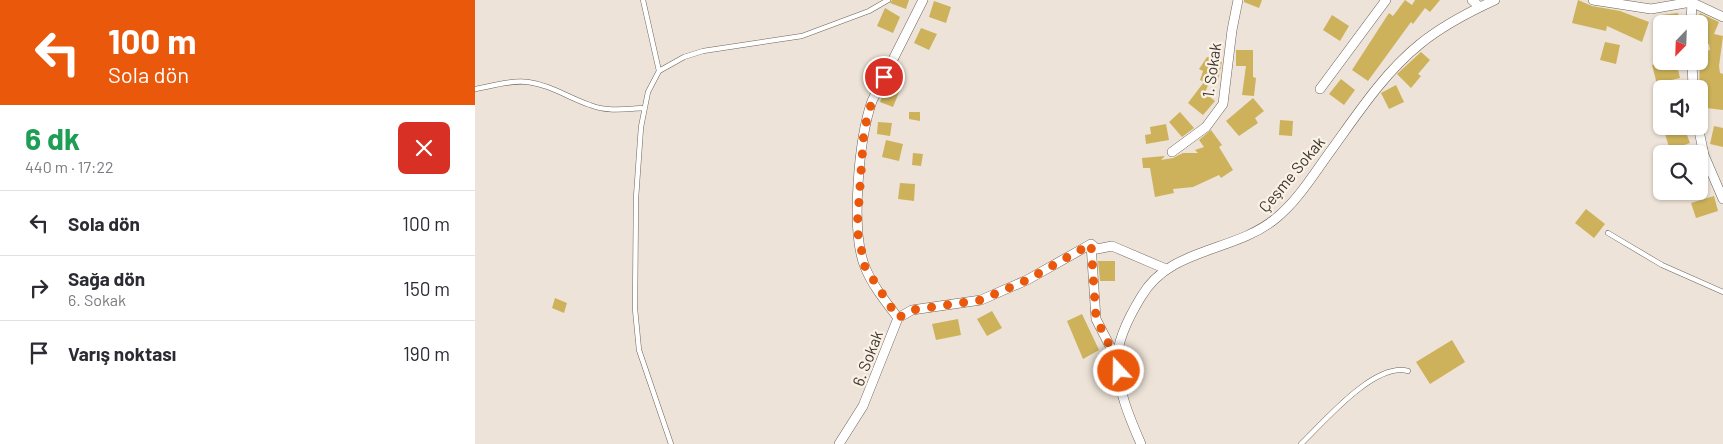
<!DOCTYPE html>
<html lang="tr">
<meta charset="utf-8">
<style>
body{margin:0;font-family:Barlow,sans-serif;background:#f7f7f7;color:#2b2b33;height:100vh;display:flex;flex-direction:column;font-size:19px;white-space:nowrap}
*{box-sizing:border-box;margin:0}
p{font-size:16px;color:#7c7c81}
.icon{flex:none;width:28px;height:28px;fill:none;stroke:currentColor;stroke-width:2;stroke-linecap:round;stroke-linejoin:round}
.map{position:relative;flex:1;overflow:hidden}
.drawer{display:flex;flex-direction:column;background:#fff;width:475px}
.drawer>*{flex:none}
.guide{background:#ea580c;color:#fff;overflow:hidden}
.needle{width:32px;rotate:203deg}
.controls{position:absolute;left:1178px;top:15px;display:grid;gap:10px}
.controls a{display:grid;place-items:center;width:55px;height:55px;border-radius:8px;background:#fff;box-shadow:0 1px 4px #0004;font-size:25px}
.pin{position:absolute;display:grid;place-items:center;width:42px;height:42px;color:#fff;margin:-21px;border:2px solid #fff;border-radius:50%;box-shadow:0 1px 5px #0007}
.me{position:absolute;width:55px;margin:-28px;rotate:339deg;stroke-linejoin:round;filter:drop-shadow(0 0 4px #0008)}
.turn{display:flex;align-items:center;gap:18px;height:105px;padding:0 25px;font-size:22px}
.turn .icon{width:65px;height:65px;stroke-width:2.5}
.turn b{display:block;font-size:35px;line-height:42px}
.round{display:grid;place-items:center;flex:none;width:52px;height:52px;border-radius:8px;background:#f7f7f7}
.overview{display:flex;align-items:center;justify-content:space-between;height:85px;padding:0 25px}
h1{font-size:30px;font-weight:700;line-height:38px;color:#1e9e55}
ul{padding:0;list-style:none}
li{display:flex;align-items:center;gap:15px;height:65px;padding:0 25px;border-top:1px solid #e1e1e2}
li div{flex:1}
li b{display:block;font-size:19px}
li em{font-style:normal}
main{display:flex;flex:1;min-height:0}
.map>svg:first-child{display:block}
</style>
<main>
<section class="drawer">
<div class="guide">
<div class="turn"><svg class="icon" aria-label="left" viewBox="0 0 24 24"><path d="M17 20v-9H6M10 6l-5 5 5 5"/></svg><div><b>100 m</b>Sola dön</div></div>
</div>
<div class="overview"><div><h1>6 dk</h1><p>440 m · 17:22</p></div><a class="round" style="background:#d93025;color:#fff"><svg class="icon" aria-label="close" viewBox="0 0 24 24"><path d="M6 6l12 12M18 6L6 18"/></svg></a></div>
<ul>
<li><svg class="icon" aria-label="left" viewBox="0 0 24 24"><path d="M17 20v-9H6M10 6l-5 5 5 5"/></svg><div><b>Sola dön</b></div><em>100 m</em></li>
<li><svg class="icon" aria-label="right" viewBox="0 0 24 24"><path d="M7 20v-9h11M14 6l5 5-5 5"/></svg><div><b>Sağa dön</b><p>6. Sokak</p></div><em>150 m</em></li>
<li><svg class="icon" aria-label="arrive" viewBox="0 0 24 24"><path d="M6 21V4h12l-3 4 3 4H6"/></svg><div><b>Varış noktası</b></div><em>190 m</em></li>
</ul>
</section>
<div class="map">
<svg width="1248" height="444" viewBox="0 0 1248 444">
<rect width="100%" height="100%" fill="#ede3d8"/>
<path fill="#cdb25b" d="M417,0h17l-3,9 -16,-6z
M769,0h18l-3,8 -15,-6z
M930,0l7,5 3,-5h25l-10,12 -5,-4 -12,16 -2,-2 -43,59 -16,-11 37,-57 4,3z
M1103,0l14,6 28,5 29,11 -7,20 -35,-16 -1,5 -34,-8z
M459,1l17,6 -5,16 -17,-6z
M410,8l15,9 -7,16 -16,-7z
M1203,13l2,11h-18l-1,-9z
M1225,13l19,9 -5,12 9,2 -4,30 1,7 3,1v36l-17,-2 1,-13 -8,-1 1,-41 10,-3 -1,-6 -7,1 2,-9 -5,-2 -2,-15z
M857,15l17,11 -9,15 -17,-11z
M446,28l16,6 -8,16 -15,-7z
M1130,42l15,3 -4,19 -16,-4z
M761,50h17v27l3,1 -2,18 -12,-1 4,-29h-10z
M946,52l9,8 -12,14 3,2 -10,12 -14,-14z
M732,57l15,5 -4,18 -7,-3 -6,16 10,8 -12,14 -15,-12 16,-21 -4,-2 3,-9 -4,-2z
M1193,61h8l4,17 -17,4 -2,40h-4l-4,-28v-7l5,1 -6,-23z
M866,79l14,11 -11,15 -15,-11z
M412,85l13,5 -7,17 -13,-5z
M921,85l8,17 -15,7 -8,-16z
M778,98l11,13 -9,7 3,5 -19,13 -13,-15z
M434,112h11v9l-11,-2z
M705,112l14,16 -12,9 -13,-15z
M805,120l13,1 -1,15 -13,-1z
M403,122l14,1 -2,13 -13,-2z
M691,124l3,16 -23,4 -1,-9 6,-1 -1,-7z
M1239,126l9,2v19l-13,-3z
M1209,127l6,16 -20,7 -5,-16z
M736,130l11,15 -3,2 14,23 -12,8 -2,-3 -26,12 -20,2 1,4 -19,4 -5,-29h-7l-1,-10 23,-2 -4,4 12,-2 10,-5h15l-3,-3 9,-3 -5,-7z
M411,140l17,4 -4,17 -17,-4z
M438,153l10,1 -2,12 -9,-1z
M425,183l15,1 -1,17 -16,-2z
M1239,196l4,15 -22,7 -5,-15z
M1111,209l19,15 -11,14 -19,-15z
M623,261h17v20h-15z
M80,298l12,5 -3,10 -12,-5z
M517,311l10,17 -15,8 -10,-17z
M607,314l17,36 -16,9 -16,-38z
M483,319l3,16 -25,5 -4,-16z
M977,340l13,22 -35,22 -14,-22z"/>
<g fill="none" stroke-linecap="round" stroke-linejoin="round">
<g stroke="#6c6359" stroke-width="5.5">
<path id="lane" d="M168,0l16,71
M0,89c18,-3 35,-9 53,-7 23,3 41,16 62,23 17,7 36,4 54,3
M1133,233l54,32 61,27
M196,444l-32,-94 -4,-41 1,-111 5,-71 7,-35 11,-21 25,-14 19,-6 99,-15 67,-25 19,-11
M826,444c23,-22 73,-82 107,-73"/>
</g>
<g stroke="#6c6359" stroke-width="10">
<path id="street" d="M997,0l8,7
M1118,0l58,9 40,-7 32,15
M1216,24l1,-24
M1217,61l1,28
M845,89l66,-89
M1223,126l6,29 19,44
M697,152l34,-25 17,-23 9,-74 6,-30
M423,318l14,-8 69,-10 46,-20 64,-36
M642,360l-21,-41 -5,-75 6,5 15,-3 54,23
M364,444l24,-38 35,-88c-12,-16 -26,-33 -33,-51 -15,-36 -6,-129 7,-166l51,-101
M666,444c-11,-25 -24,-56 -24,-83 0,-22 13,-46 24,-64 29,-50 92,-44 134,-78 23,-18 40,-47 57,-70 26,-36 53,-77 88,-105 22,-18 49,-32 75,-44"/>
</g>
<use href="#lane" stroke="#fff" stroke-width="4.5"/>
<use href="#street" stroke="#fff" stroke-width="9"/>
</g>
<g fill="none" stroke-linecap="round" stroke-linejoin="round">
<path stroke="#ea580c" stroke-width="9" stroke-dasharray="0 16.2" d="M409,77l-12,24 -8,29 -7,99 8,38 33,51 14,-8 69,-10 46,-20 64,-36 5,74 21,43 2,10"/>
</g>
<g text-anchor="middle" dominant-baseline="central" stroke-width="4.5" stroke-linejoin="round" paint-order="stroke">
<g font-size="16" fill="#3b3733" stroke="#fbf1e5">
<text transform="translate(736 70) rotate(-82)">1. Sokak</text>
<text transform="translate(816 174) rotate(-50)">Çeşme Sokak</text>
<text transform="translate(392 358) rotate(-69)">6. Sokak</text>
</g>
</g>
</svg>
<div class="controls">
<a><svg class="needle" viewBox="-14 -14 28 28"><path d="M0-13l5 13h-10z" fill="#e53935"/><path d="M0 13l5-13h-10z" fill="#7c7c81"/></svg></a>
<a><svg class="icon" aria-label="sound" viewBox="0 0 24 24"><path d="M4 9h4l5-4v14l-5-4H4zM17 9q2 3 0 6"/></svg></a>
<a><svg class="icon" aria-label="search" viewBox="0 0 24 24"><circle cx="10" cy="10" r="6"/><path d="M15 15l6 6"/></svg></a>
</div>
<div class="pin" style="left:409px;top:77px;background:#d93025"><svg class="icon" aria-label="arrive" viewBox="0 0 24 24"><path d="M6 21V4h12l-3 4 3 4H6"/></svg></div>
<svg class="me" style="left:644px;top:371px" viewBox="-20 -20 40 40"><circle r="17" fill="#ea580c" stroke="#fff" stroke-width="3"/><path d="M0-11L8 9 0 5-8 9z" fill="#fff"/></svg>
</div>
</main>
